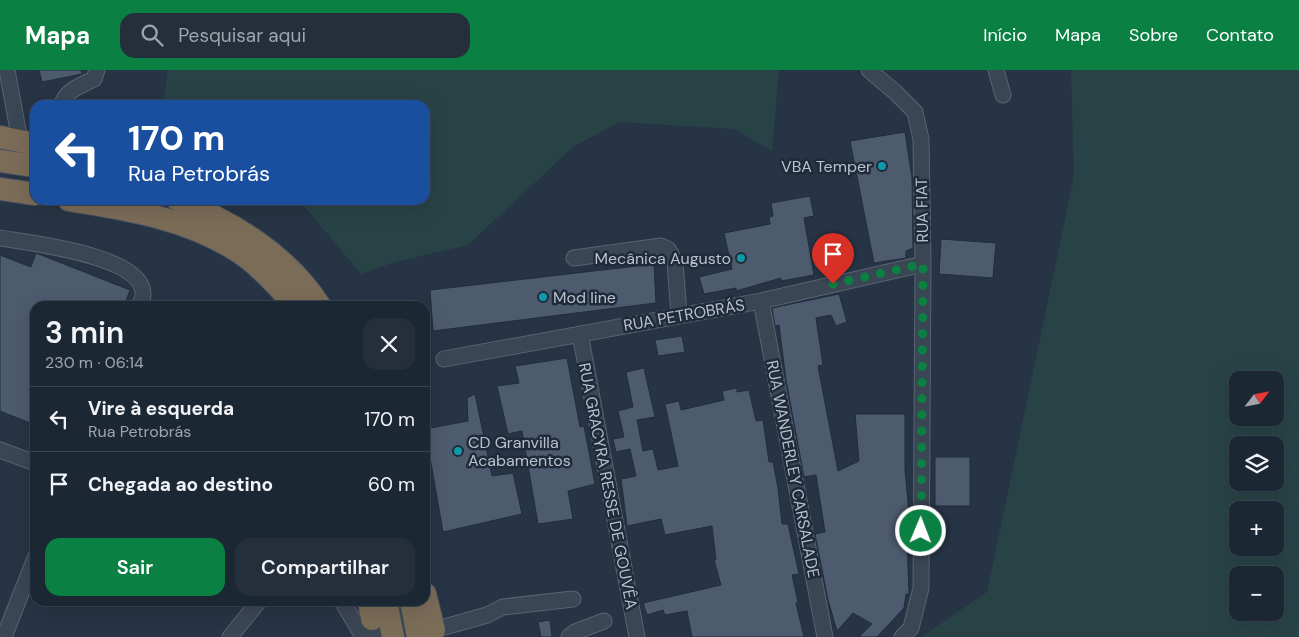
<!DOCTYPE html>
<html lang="pt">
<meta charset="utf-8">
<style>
body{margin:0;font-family:"DM Sans",sans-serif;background:#252f3c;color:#f1f3f6;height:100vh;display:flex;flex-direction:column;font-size:19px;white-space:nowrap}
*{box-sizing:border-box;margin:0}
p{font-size:16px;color:#a0a5ac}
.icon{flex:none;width:28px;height:28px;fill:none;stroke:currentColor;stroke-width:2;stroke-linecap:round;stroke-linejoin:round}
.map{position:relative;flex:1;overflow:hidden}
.sheet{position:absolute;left:30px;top:231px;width:400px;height:305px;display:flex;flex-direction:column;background:#1c2734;border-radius:15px;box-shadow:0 5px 20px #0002,0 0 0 1px #3a444f}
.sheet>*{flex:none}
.hud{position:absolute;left:30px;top:30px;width:400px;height:105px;border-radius:15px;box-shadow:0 5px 20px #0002,0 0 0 1px #3a444f;background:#1a4fa0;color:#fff;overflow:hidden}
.needle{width:32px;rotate:58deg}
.buttons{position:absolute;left:1229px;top:301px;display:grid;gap:10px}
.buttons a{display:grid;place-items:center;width:55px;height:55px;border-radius:10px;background:#1c2734;box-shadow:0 5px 20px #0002,0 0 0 1px #3a444f;font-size:25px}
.pin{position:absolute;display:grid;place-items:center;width:42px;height:42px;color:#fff;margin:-51px -21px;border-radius:50% 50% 50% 0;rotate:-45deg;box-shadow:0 0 5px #0007}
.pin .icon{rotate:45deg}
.me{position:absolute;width:55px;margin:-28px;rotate:1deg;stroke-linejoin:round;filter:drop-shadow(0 0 4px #0008)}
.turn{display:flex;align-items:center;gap:18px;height:105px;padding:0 15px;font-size:22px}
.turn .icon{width:65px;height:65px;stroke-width:2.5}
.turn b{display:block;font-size:35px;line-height:42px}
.round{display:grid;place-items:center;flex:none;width:52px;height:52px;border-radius:15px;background:#252f3c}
.summary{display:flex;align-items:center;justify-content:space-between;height:85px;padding:0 15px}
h1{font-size:30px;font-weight:600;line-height:38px}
.button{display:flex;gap:10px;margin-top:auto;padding:10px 15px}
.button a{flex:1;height:58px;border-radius:15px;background:#0b8043;color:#fff;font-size:20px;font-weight:600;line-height:58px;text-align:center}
.button a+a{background:#252f3c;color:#f1f3f6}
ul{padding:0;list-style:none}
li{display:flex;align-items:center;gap:15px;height:65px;padding:0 15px;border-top:1px solid #3a444f}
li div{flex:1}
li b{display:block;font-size:19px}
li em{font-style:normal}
header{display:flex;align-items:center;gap:30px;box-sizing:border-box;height:70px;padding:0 25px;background:#0b8043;color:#fff}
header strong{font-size:24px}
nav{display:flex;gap:28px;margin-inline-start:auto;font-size:18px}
.search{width:350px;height:45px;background:#252f3c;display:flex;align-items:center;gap:12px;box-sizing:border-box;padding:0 18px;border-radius:15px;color:#a0a5ac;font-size:19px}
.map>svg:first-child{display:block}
</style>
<header>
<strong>Mapa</strong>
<div class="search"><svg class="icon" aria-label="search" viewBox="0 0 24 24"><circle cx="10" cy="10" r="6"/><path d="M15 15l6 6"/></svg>Pesquisar aqui</div>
<nav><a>Início</a><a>Mapa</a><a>Sobre</a><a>Contato</a></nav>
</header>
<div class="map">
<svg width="1299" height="567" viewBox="0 0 1299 567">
<rect width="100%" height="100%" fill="#263445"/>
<path fill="#284346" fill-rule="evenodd" d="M168,0h611l-7,81 -39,-22 -113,-7 -47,25 -105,98 -76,18 -31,11 -62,-74h126v-95h-262z
M1071,0h228v567h-378l66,-45 87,-416zM1238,310h37v38h-37zM1238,375h37v37h-37zM1238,440h37v38h-37zM1238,505h37v37h-37z"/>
<path fill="#4d5b6e" stroke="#212d3c" d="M39,0h42l1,4 -40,8z
M905,62l7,46 1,70 -7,3v7l-32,5 -24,-122z
M810,126l4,20 -10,2 10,57 -33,6v-3l-45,13v-3l-32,6 -5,-17 33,-8 -8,-36 46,-9 -1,-7 4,-1 -2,-13z
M941,169l55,4 -3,35 -54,-4z
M36,183l94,37 -6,16h-89v119l-35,-14v-156l31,12z
M654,194l2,39 -223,28 -3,-41z
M839,224l8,28 -11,4 -5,-11 -15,3 7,47 -5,1 20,105 21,-10 -4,-47h50v55l4,44h-3l3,81h-3l-2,14 -27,29h-18l13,-13 -19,-11 -16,18 -9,-31 -13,-66 10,-2 -9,-57 -12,2 -18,-97 -7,-55 -4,1 -3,-18z
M682,266l3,16 -27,4 -3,-16z
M567,288l13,69 4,-1 11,58 -27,7 5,28 -35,5 -16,-93 -14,3 -11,-48 22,-3 -4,-17z
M644,298l11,49 -18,3 6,31 10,-2 5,21 20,-4 -13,-62 14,-3 2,9 43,-10 -2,-9 15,-3v4l12,-2 7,31 7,-1 6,42h4l5,26 4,36h6l11,50 -7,1 6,27 -2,1 8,34h-112l-5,-26 -22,4 -2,-5 -16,5 -4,-12 78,-18 -7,-25h2l-4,-34 -47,9 -4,-16 -34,7 -6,-47 15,-3 -6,-27 -14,3 -3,-13 11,-2 -6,-26 15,-4 -7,-35z
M475,324l17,82 21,-3 9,41 -79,18 -18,-103 43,-8 -1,-23z
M935,387h35v49h-35z
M550,550l2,17h-11l-3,-15z"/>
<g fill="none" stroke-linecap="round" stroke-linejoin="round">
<g stroke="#596472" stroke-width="17">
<path id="minor" d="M7,0l13,71
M869,0l26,22 20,20 6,27 2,125 -2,324 -10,40 -9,9
M996,0l7,25
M62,35c2,-14 20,-20 32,-26l3,-9
M0,168c28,5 145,17 143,57 0,4 -3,8 -4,11
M574,188l87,-12 7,3 7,12 4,55
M761,231l64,336
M580,264l57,303
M444,289l317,-58 162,-37
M0,380l35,13
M342,531l20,34
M372,549l4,18
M4,567l31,-79
M230,567l29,-36
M435,567l-1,-7 53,-15 16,-8 70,-8
M569,567l6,-5 29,-11"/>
</g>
<g stroke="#45515f" stroke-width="24">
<path id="highway" d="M0,67l35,7
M0,91l35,5
M0,119l35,5
M69,130c57,9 116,18 165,49 24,14 43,37 62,57
M178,130c56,23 108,54 142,106
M425,524l9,36
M369,531l3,18
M386,531l7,36
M411,531l7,36"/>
</g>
<use href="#minor" stroke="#3b4654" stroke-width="15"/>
<use href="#highway" stroke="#7b6c58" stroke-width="22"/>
</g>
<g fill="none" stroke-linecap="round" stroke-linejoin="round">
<path stroke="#0b8043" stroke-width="9" stroke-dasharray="0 16.2" d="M833,214l90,-20 -2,267"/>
</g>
<g fill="#0f9aa8" stroke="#1f2b3a" stroke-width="2">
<circle cx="882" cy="96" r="5"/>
<circle cx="741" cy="188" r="5"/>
<circle cx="543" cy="227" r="5"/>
<circle cx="458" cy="381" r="5"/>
</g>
<g text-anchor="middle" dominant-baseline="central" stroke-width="5" stroke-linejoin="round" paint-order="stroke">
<g font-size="16" fill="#b9c1ce" stroke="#1f2b3a" text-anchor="end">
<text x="872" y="96">VBA Temper</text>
<text x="731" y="188">Mecânica Augusto</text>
<text x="553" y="227" text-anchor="start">Mod line</text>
<text x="468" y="372" text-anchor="start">CD Granvilla<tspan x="468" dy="18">Acabamentos</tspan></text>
</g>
<g font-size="16" fill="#b9c1ce" stroke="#1f2b3a">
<text transform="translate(922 140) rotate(-91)">RUA FIAT</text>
<text transform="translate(684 245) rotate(-10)">RUA PETROBRÁS</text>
<text transform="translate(793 399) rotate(79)">RUA WANDERLEY CARSALADE</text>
<text transform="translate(608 416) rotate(79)">RUA GRACYRA RESSE DE GOUVÊA</text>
</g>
</g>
</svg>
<div class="buttons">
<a><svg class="needle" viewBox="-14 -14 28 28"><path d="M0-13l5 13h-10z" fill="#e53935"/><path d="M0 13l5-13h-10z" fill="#a0a5ac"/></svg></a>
<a><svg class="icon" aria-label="layers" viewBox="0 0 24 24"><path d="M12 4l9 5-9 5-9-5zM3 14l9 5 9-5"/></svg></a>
<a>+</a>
<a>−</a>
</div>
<div class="pin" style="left:833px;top:214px;background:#d93025"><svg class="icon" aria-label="arrive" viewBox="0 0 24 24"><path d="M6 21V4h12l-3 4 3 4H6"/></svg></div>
<svg class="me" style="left:921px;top:461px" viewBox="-20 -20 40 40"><circle r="17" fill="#0b8043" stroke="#fff" stroke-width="3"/><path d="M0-11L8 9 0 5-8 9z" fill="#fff"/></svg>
<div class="hud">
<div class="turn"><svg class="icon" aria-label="left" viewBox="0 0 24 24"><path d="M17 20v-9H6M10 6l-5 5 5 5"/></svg><div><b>170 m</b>Rua Petrobrás</div></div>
</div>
<section class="sheet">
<div class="summary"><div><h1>3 min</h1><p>230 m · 06:14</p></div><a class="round"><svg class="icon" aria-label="close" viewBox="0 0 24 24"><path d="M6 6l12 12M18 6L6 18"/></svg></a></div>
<ul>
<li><svg class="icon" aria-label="left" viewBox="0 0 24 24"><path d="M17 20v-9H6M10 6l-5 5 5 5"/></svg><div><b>Vire à esquerda</b><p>Rua Petrobrás</p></div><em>170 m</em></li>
<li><svg class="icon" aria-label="arrive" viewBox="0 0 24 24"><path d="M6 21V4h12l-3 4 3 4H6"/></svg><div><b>Chegada ao destino</b></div><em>60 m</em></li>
</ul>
<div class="button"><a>Sair</a><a>Compartilhar</a></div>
</section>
</div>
